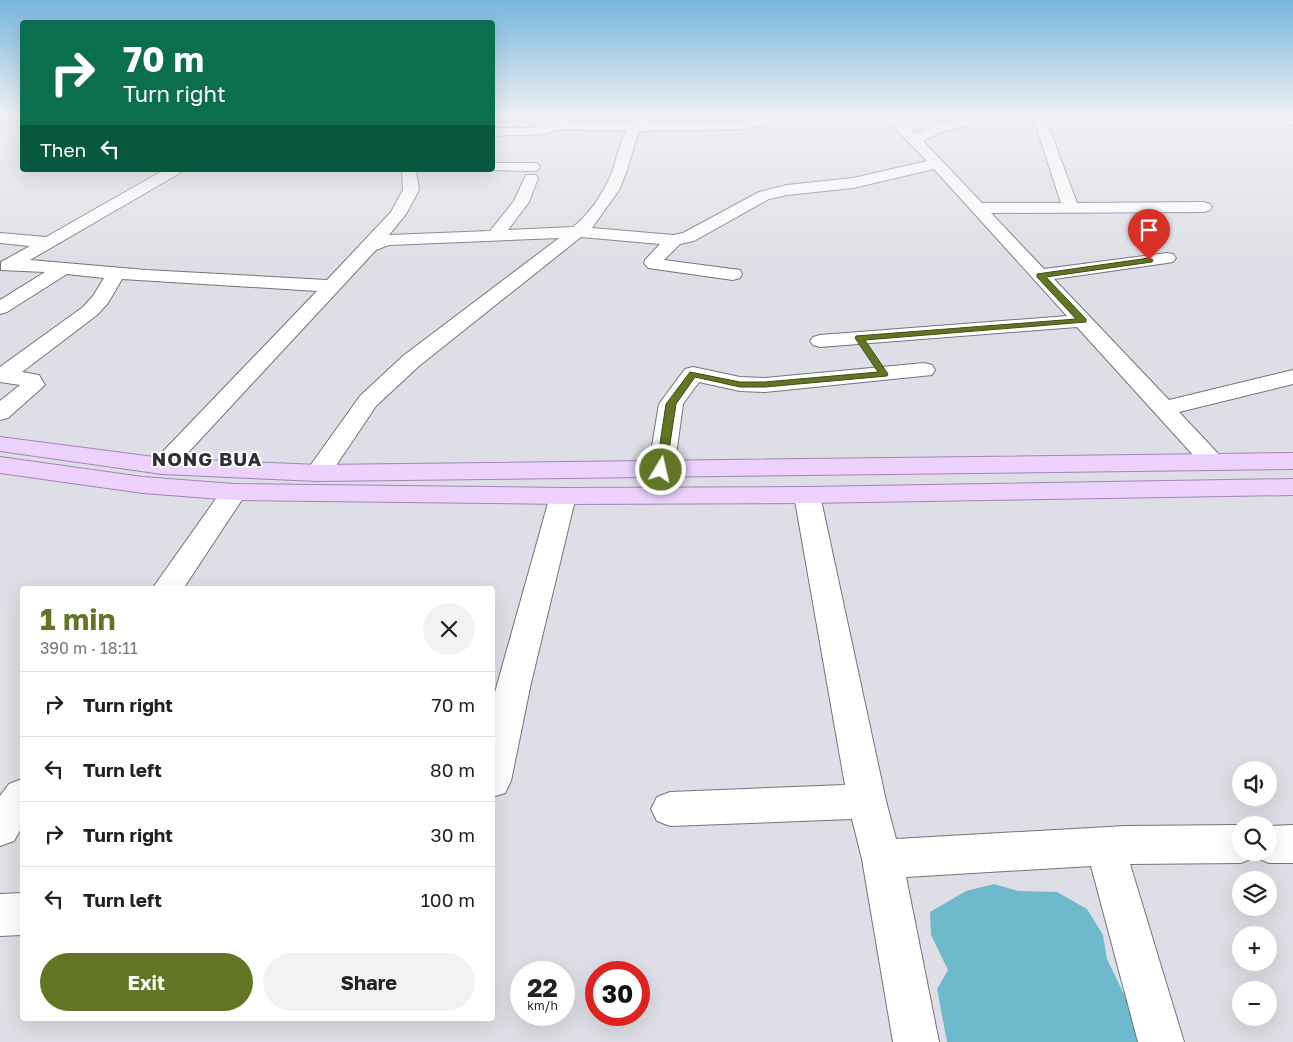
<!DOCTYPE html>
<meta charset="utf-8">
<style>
body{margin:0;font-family:"Golos Text",sans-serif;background:#f2f2f2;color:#222;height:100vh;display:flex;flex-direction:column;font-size:19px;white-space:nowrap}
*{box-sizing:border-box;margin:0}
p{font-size:16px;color:#767676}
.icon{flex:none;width:28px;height:28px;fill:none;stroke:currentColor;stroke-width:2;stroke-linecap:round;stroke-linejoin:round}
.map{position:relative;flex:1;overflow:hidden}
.sheet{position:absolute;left:20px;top:586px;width:475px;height:435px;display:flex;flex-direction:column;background:#fff;border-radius:5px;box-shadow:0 5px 20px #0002}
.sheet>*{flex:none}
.guide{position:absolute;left:20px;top:20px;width:475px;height:152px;border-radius:5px;box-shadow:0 5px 20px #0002;background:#0b6e4f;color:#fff;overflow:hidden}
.controls{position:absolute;left:1232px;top:761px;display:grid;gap:10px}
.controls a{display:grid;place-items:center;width:45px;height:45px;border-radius:50%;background:#fff;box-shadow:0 5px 20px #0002;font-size:25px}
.speed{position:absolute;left:510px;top:961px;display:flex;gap:10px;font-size:25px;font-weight:700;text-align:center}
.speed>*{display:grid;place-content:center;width:65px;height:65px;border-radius:50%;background:#fff;box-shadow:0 5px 20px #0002;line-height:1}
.speed small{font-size:12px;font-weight:400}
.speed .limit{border:8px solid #d22;background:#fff;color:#111}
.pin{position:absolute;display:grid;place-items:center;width:42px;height:42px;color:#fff;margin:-51px -21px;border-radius:50% 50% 50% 0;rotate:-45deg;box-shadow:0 0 5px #0007}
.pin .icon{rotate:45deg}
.me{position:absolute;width:55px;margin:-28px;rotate:9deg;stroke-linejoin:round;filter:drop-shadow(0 0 4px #0008)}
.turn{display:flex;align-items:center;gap:18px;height:105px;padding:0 20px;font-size:22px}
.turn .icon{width:65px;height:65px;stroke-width:2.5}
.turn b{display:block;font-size:35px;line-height:42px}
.then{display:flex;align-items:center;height:48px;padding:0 20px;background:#0003;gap:10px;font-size:19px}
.round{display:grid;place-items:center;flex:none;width:52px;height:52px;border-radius:26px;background:#f2f2f2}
.overview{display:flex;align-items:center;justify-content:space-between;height:85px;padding:0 20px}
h1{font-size:30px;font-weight:700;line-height:38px;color:#627524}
.primary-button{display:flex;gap:10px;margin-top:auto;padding:10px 20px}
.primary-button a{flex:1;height:58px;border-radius:30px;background:#627524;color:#fff;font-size:20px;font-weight:700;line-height:58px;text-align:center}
.primary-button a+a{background:#f2f2f2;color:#222}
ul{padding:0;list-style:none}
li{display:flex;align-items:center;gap:15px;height:65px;padding:0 20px;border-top:1px solid #e0e0e0}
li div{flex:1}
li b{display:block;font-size:19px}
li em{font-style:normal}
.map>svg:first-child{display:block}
</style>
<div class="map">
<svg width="1293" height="1042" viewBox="0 0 1293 1042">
<rect width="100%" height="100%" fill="#dedfe6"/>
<path fill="#6fb9cd" d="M994,884l24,7 39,1 30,17 16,26 4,24 37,77v6h-197l-10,-53 11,-19 -17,-35 -1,-23 36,-21z"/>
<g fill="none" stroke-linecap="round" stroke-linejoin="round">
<g stroke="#74747b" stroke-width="2">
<path id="minor" d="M558,117h13l-3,4 66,2 8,-6h13l-5,6 97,-2 17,-4h20l-2,3 -35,9 -107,2 -2,2 -12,40 -7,17 -27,38 82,7 9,-2 76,-41 28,-7 66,-7 74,-17 -43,-44h13l19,17 15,-8 34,-8 5,1 1,3 -1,3 -29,7 -18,9 59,62h79l-28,-86h12l32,86 127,-1 6,2 2,3 -2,3 -6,2 -213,1 53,56 123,-16 6,1 3,4 -3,4 -6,1 -113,16 115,121 124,-30v14l-114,28 47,50 -4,5 -9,3 -9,-3 -127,-140 -257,20 -7,-2 -3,-4 3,-4 7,-2 247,-19 -133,-147 -81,19 -66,7 -18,4 -75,42 -14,3 -16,16 76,10 2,4 -2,4 -7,2 -85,-12 -4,-5 1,-3 15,-16 -79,-7 -162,129 -43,40 -49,73 -9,2 -9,-2 -4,-6 55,-77 43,-40 156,-118 -170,7 -13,5 -205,221 -9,3 -9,-3 -4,-5 168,-175 -195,-12 -14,24 -11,12 -75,57 17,3 6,10 -37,33 -8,2v-19l20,-16 -20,-3v-15l83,-60 10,-11 11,-18 -37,-4 -60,38 -7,2v-14l45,-28 -44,-2v-8l29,-16 -30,-3v-10l46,4 118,-67h18l-2,3 -150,87 116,10 181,10 64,-68 12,-22 -1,-20h14l3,20 -13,24 -17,21 101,-4 24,-30 12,-26h10l2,3 -9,24 -21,28 65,-3c16,-12 32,-36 39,-55 5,-14 7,-28 14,-41l-66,-2 -14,5 -54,2v-8c20,-1 52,5 66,-11z
M1143,117h13l2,3 -6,4 -5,-1z
M1276,117h17v8l-15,-5z
M492,163h41l5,1 2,3 -2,3 -5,1 -46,-1h5z
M924,363l8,2 3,5 -3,5 -167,17 -25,-1 -41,-9 -16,22 -9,66 -4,6 -9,2 -9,-2 -4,-6 11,-66 26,-35 8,-2 47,10 25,1z
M234,484l9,2 4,6 -64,97h-31l73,-103z
M807,487l9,2 4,6 66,306 10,38 230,-13 115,-1v27h28v-26l24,-1v38h-24l-14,-6 -14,6 -111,1 54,178h-46l-47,-176 -185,11 33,165h-46l-31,-183 -10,-40 -182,7 -13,-5 -6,-12 6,-12 13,-5 175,-7 -51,-290 4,-6z
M563,488l9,2 4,6 -45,187 -20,98 -6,12 -13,4v-94l58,-207 4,-6z
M22,779v48l-8,14 -14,5v-50l9,-12z
M22,893v42l-22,1v-42z"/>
</g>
<g stroke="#a285b4" stroke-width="2">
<path id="major" d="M0,437l162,21 156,7 975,-12v16l-975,12 -156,-7 -162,-23z
M0,457l143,20 91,7 329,4 244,-1 486,-8v16l-486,8 -244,1 -329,-4 -91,-7 -143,-20z"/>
</g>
<use href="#minor" fill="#fff" fill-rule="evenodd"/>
<use href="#major" fill="#ecd2fc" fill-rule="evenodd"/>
</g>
<linearGradient id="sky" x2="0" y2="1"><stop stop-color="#77b6dd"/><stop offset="0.44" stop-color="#f0f1f4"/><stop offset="1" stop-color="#f0f1f4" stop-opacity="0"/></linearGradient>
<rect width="1293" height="263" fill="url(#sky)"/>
<path fill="#627524" stroke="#404c17" d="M1149,258l4,2 -1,2 -106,15 40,42v3l-221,18 23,34 -1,2 -122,11h-25l-45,-10 -19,27 -10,66 -5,3 -5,-3 10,-66 24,-32 50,10h25l113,-10 -23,-34 1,-2 220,-17 -39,-42v-3z"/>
<g text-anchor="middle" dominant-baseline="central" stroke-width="4" stroke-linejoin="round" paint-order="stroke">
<g font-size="19" font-weight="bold" letter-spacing="1" fill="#2e2f31" stroke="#fff">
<text x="207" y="458">NONG BUA</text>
</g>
</g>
</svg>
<div class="controls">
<a><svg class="icon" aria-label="sound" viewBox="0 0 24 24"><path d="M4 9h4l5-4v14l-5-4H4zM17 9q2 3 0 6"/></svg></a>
<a><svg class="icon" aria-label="search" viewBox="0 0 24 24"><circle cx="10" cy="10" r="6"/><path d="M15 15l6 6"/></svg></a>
<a><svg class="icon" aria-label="layers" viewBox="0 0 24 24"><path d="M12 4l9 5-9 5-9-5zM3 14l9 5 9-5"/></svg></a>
<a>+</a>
<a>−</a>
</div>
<div class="speed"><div>22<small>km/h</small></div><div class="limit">30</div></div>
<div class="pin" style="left:1149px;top:260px;background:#d93025"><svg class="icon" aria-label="arrive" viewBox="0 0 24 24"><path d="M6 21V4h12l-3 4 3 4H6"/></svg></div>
<svg class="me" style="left:661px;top:470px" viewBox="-20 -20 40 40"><circle r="17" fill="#627524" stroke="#fff" stroke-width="3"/><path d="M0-11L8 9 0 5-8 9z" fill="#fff"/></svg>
<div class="guide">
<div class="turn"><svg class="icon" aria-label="right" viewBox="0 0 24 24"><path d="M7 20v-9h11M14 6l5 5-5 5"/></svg><div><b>70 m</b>Turn right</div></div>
<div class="then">Then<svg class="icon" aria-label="left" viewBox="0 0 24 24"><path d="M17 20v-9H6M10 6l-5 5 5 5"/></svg></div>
</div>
<section class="sheet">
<div class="overview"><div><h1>1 min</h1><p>390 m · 18:11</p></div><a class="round"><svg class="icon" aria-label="close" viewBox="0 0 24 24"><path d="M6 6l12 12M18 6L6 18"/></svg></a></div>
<ul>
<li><svg class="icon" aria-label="right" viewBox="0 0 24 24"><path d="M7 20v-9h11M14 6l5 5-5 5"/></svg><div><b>Turn right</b></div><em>70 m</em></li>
<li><svg class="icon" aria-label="left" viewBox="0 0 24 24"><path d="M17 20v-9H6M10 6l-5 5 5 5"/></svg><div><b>Turn left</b></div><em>80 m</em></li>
<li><svg class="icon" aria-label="right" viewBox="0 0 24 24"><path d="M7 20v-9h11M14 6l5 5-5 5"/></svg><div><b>Turn right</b></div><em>30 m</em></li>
<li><svg class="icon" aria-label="left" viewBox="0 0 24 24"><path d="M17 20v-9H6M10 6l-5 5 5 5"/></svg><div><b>Turn left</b></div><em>100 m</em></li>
</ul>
<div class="primary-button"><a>Exit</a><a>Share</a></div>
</section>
</div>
